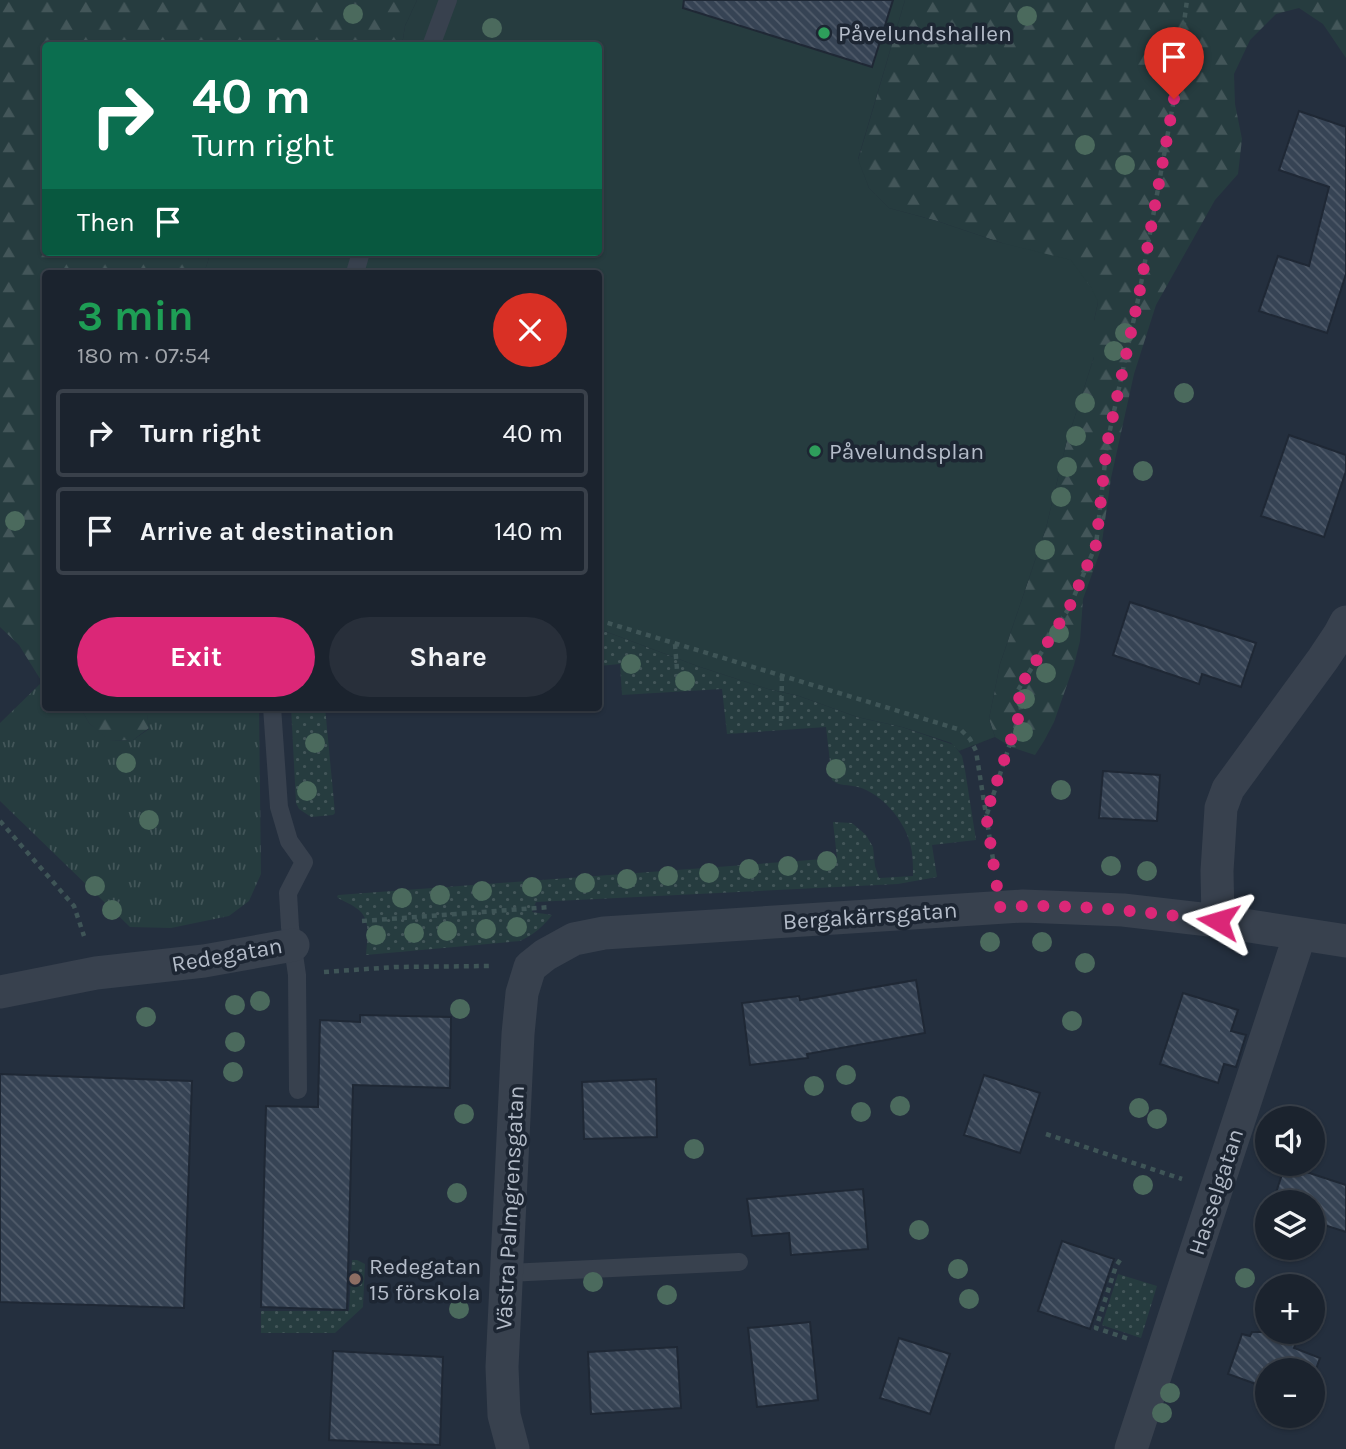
<!DOCTYPE html>
<meta charset="utf-8">
<style>
body{margin:0;font-family:Karla,sans-serif;background:#282f3a;color:#f1f3f6;height:100vh;display:flex;flex-direction:column;font-size:26px;white-space:nowrap}
*{box-sizing:border-box;margin:0}
p{font-size:23px;color:#a0a4aa}
.icon{flex:none;width:38px;height:38px;fill:none;stroke:currentColor;stroke-width:2;stroke-linecap:round;stroke-linejoin:round}
.map{position:relative;flex:1;overflow:hidden}
.panel{position:absolute;left:42px;top:270px;width:560px;height:441px;display:flex;flex-direction:column;background:#1b232e;border-radius:7px;box-shadow:0 2px 5px #0004,0 0 0 2px #39404a}
.panel>*{flex:none}
.top-card{position:absolute;left:42px;top:42px;width:560px;height:214px;border-radius:7px;box-shadow:0 2px 5px #0004,0 0 0 2px #39404a;background:#0b6e4f;color:#fff;overflow:hidden}
.buttons{position:absolute;left:1255px;top:1106px;display:grid;gap:14px}
.buttons a{display:grid;place-items:center;width:70px;height:70px;border-radius:50%;background:#1b232e;box-shadow:0 2px 5px #0004,0 0 0 2px #39404a;font-size:35px}
.pin{position:absolute;display:grid;place-items:center;width:60px;height:60px;color:#fff;margin:-72px -30px;border-radius:50% 50% 50% 0;rotate:-45deg;box-shadow:0 0 7px #0007}
.pin .icon{rotate:45deg}
.me{position:absolute;width:77px;margin:-38px;rotate:277deg;stroke-linejoin:round;filter:drop-shadow(0 0 5px #0008)}
.turn{display:flex;align-items:center;gap:24px;height:147px;padding:0 35px;font-size:32px}
.turn .icon{width:91px;height:91px;stroke-width:2.5}
.turn b{display:block;font-size:49px;line-height:60px}
.then{display:flex;align-items:center;height:66px;padding:0 35px;background:#0003;gap:14px;font-size:26px}
.round{display:grid;place-items:center;flex:none;width:74px;height:74px;border-radius:37px;background:#282f3a}
.summary{display:flex;align-items:center;justify-content:space-between;height:119px;padding:0 35px}
h1{font-size:42px;font-weight:700;line-height:52px;color:#1e9e55}
.cta{display:flex;gap:14px;margin-top:auto;padding:14px 35px}
.cta a{flex:1;height:80px;border-radius:42px;background:#db2777;color:#fff;font-size:28px;font-weight:700;line-height:80px;text-align:center}
.cta a+a{background:#282f3a;color:#f1f3f6}
ul{padding:0;list-style:none}
li{display:flex;align-items:center;gap:21px;height:88px;margin:0 14px 10px;padding:0 21px;border:4px solid #39404a;border-radius:7px}
li div{flex:1}
li b{display:block;font-size:26px}
li em{font-style:normal}
.map>svg:first-child{display:block}
</style>
<div class="map">
<svg width="1346" height="1449" viewBox="0 0 1346 1449">
<defs>
<pattern id="grass-dots" width="8" height="8" patternUnits="userSpaceOnUse" patternTransform="scale(1.75)"><rect width="8" height="8" fill="#263c3f"/><path d="M2 2h.1M6 6h.1" fill="none" stroke="#435659" stroke-width="1.8" stroke-linecap="round"/></pattern>
<pattern id="forest-firs" width="22" height="20" patternUnits="userSpaceOnUse" patternTransform="scale(1.75)"><rect width="22" height="20" fill="#263c3f"/><path d="M5 1l3.5 6h-7zM16 11l3.5 6h-7z" fill="#435659"/></pattern>
<pattern id="park-tufts" width="24" height="20" patternUnits="userSpaceOnUse" patternTransform="scale(1.75)"><rect width="24" height="20" fill="#263c3f"/><path d="M3 7l-1-3M5 7V3M7 7l1-3M15 17l-1-3M17 17v-4M19 17l1-3" fill="none" stroke="#435659"/></pattern>
<pattern id="building-back-hatch" width="6" height="6" patternUnits="userSpaceOnUse" patternTransform="scale(1.75)"><rect width="6" height="6" fill="#364354"/><path d="M-1 5l2 2M0 0l6 6M5-1l2 2" fill="none" stroke="#515c6b"/></pattern>
</defs>
<rect width="100%" height="100%" fill="#242f3e"/>
<path fill="url(#grass-dots)" d="M599,629l101,38 68,22 31,7 58,21 45,10 52,18 8,11 3,14 11,70 -44,5 5,32 -39,7 -362,18 -4,10 20,3c-7,10 -20,21 -32,26l-154,14c1,-16 6,-37 -10,-47 -6,-5 -14,-7 -19,-11l1,-2 499,-37 -4,-36 19,1 14,12 7,12 2,19 4,12 34,-2c0,-11 0,-22 -3,-33 -6,-23 -29,-50 -52,-56 -10,-3 -18,0 -26,-7l-6,-53 -99,7 -5,-45 -100,6 -2,-31 -21,2z
M291,707h34l10,106 -2,2 -22,2 -12,-8 -3,-6z
M352,1260h5l8,4 -2,43 -28,26h-74v-22h88z
M1118,1274l39,12 -16,52 -39,-13z"/>
<path fill="url(#forest-firs)" d="M0,0h417l-12,26 -3,19 -356,1v206h165l-7,21h-158l-1,410 -3,-1 -23,-37 -19,-18z
M905,0h441v58l-23,-34 -24,-16 -23,6 -26,26 -16,34 1,30 7,35 -4,35 -23,26 -59,105 -22,69 -23,104 -10,71 -18,50 -3,42 -6,24 -20,57 -10,19 -9,14 -24,-8 -16,-10 -6,-18 11,-55 46,-136 20,-84 28,-87v-36l4,-19 -96,-59 -65,-22 -48,-13 -20,-20 -11,-28z
M80,707h66l3,21 -16,12 -24,1 -20,-18z"/>
<path fill="url(#park-tufts)" d="M42,682l3,1 1,24h34l9,16 21,18 23,-1 16,-11 -3,-22h113l2,167 -12,27 -20,15 -58,12 -41,-1 -130,-126v-78z"/>
<path fill="#263c3f" d="M417,0h488l-47,159 11,29 20,20 48,13 65,22 69,17 21,29 6,13 -4,19v36l-28,87 -20,84 -46,136 -11,55 6,18 -36,14 -8,-8 -49,-16 -45,-10 -58,-21 -31,-7 -68,-22 -101,-38 -1,-356h-394l7,-21h387v-206l-196,-1 3,-19z"/>
<path fill="url(#building-back-hatch)" stroke="#1f2835" stroke-width="2" d="M684,0h209l-21,67 -189,-59z
M1299,111l47,16v147l-19,59 -68,-22 19,-55 31,10 20,-79 -50,-17z
M1289,435l57,20v16l-22,66 -63,-21z
M1130,602l126,41 -15,44 -39,-13 -3,10 -86,-29z
M1103,771l57,4 -3,46 -58,-3z
M916,980l9,53 -118,21 1,4 -58,7 -8,-62 57,-7 1,4z
M1183,993l55,17 -7,21 15,4 -10,32 -12,-3 -6,19 -58,-19z
M360,1015l91,2 -1,71 -97,-3 -6,225 -86,-3 5,-201 52,1 2,-87 40,2z
M0,1074l192,7 -8,227 -184,-6z
M984,1075l56,18 -20,60 -56,-18z
M656,1079l1,58 -73,2 -2,-57z
M1285,1165l61,20v47l-34,-11v-19h-39z
M863,1189l5,60 -77,6 -2,-22 -37,3 -5,-37z
M1062,1241l52,18 -24,70 -52,-18z
M810,1322l8,78 -61,7 -9,-79z
M1252,1332h48l-6,16 26,10 -8,22v-10h-45v18l-39,-14 14,-40 8,2z
M899,1338l51,16 -20,60 -50,-16z
M677,1347l4,61 -90,6 -3,-62z
M333,1351l110,6 -3,88 -111,-5z"/>
<g fill="none" stroke-linecap="round" stroke-linejoin="round">
<path stroke="#3f5557" stroke-width="4.5" stroke-dasharray="5 5" stroke-linecap="butt" d="M598,620l363,110 9,9 6,12 19,121
M675,644l3,39
M781,721l1,-45
M987,814l34,-104 -3,-20 51,-82 27,-63 11,-101 32,-149 35,-196 13,-99
M0,821l74,85 10,30
M362,921l188,-14
M324,972l71,-5 95,-1
M1046,1134l136,45
M1120,1260l-4,6 -20,62 33,11"/>
<path stroke="#38414e" stroke-width="18" d="M431,46l17,-46
M355,273l6,-21
M272,707l7,100 10,34 15,21 -16,31 2,34 7,48 1,115
M507,1273l232,-11"/>
<path stroke="#38414e" stroke-width="33" d="M1218,921l-1,-50 4,-63 7,-19 95,-130 16,-24 7,-13
M0,992l96,-19 108,-12 89,-16
M513,1449l-9,-34 -2,-48 16,-333 4,-41 8,-26 15,-12 29,-16 30,-6 419,-27 100,4 95,11 128,20
M1131,1449l169,-515"/>
</g>
<g fill="#4b6a5d">
<circle cx="353" cy="14" r="10"/>
<circle cx="1027" cy="16" r="10"/>
<circle cx="492" cy="28" r="10"/>
<circle cx="1085" cy="145" r="10"/>
<circle cx="1125" cy="165" r="10"/>
<circle cx="1125" cy="333" r="10"/>
<circle cx="1114" cy="351" r="10"/>
<circle cx="1184" cy="393" r="10"/>
<circle cx="1085" cy="403" r="10"/>
<circle cx="1076" cy="436" r="10"/>
<circle cx="1067" cy="467" r="10"/>
<circle cx="1143" cy="471" r="10"/>
<circle cx="1061" cy="497" r="10"/>
<circle cx="15" cy="521" r="10"/>
<circle cx="1045" cy="550" r="10"/>
<circle cx="1059" cy="633" r="10"/>
<circle cx="631" cy="664" r="10"/>
<circle cx="1046" cy="673" r="10"/>
<circle cx="685" cy="681" r="10"/>
<circle cx="1025" cy="699" r="10"/>
<circle cx="1023" cy="732" r="10"/>
<circle cx="315" cy="743" r="10"/>
<circle cx="126" cy="763" r="10"/>
<circle cx="836" cy="769" r="10"/>
<circle cx="1061" cy="790" r="10"/>
<circle cx="307" cy="791" r="10"/>
<circle cx="149" cy="820" r="10"/>
<circle cx="827" cy="861" r="10"/>
<circle cx="788" cy="866" r="10"/>
<circle cx="1111" cy="866" r="10"/>
<circle cx="749" cy="869" r="10"/>
<circle cx="1147" cy="871" r="10"/>
<circle cx="709" cy="873" r="10"/>
<circle cx="668" cy="876" r="10"/>
<circle cx="627" cy="879" r="10"/>
<circle cx="585" cy="883" r="10"/>
<circle cx="95" cy="886" r="10"/>
<circle cx="532" cy="887" r="10"/>
<circle cx="482" cy="891" r="10"/>
<circle cx="440" cy="895" r="10"/>
<circle cx="402" cy="898" r="10"/>
<circle cx="112" cy="910" r="10"/>
<circle cx="517" cy="927" r="10"/>
<circle cx="486" cy="929" r="10"/>
<circle cx="447" cy="931" r="10"/>
<circle cx="414" cy="933" r="10"/>
<circle cx="376" cy="935" r="10"/>
<circle cx="990" cy="942" r="10"/>
<circle cx="1042" cy="942" r="10"/>
<circle cx="1085" cy="963" r="10"/>
<circle cx="260" cy="1001" r="10"/>
<circle cx="235" cy="1005" r="10"/>
<circle cx="460" cy="1009" r="10"/>
<circle cx="146" cy="1017" r="10"/>
<circle cx="1072" cy="1021" r="10"/>
<circle cx="235" cy="1042" r="10"/>
<circle cx="233" cy="1072" r="10"/>
<circle cx="846" cy="1075" r="10"/>
<circle cx="814" cy="1086" r="10"/>
<circle cx="900" cy="1106" r="10"/>
<circle cx="1139" cy="1108" r="10"/>
<circle cx="861" cy="1112" r="10"/>
<circle cx="464" cy="1114" r="10"/>
<circle cx="1157" cy="1119" r="10"/>
<circle cx="694" cy="1149" r="10"/>
<circle cx="1143" cy="1185" r="10"/>
<circle cx="457" cy="1193" r="10"/>
<circle cx="919" cy="1230" r="10"/>
<circle cx="958" cy="1269" r="10"/>
<circle cx="1245" cy="1278" r="10"/>
<circle cx="593" cy="1282" r="10"/>
<circle cx="667" cy="1295" r="10"/>
<circle cx="969" cy="1299" r="10"/>
<circle cx="459" cy="1309" r="10"/>
<circle cx="1170" cy="1393" r="10"/>
<circle cx="1162" cy="1413" r="10"/>
</g>
<g fill="none" stroke-linecap="round" stroke-linejoin="round">
<path stroke="#db2777" stroke-width="12" stroke-dasharray="0 21.6" d="M1174,99l-35,196 -32,149 -11,101 -27,63 -51,82 3,20 -35,104 14,93c73,-4 146,5 218,14"/>
</g>
<g fill="#2e9e5b" stroke="#1d2633" stroke-width="2.5">
<circle cx="824" cy="33" r="7"/>
<circle cx="815" cy="451" r="7"/>
</g>
<circle fill="#8d6e63" stroke="#1d2633" stroke-width="2.5" cx="355" cy="1279" r="7"/>
<g text-anchor="middle" dominant-baseline="central" stroke-width="7" stroke-linejoin="round" paint-order="stroke">
<g font-size="23" fill="#b4bcc9" stroke="#1d2633" text-anchor="start">
<text x="838" y="33">Påvelundshallen</text>
<text x="829" y="451">Påvelundsplan</text>
<text x="369" y="1266">Redegatan<tspan x="369" dy="26">15 förskola</tspan></text>
</g>
<g font-size="23" fill="#b4bcc9" stroke="#1d2633">
<text transform="translate(870 916) rotate(-4)">Bergakärrsgatan</text>
<text transform="translate(227 955) rotate(-10)">Redegatan</text>
<text transform="translate(1216 1192) rotate(-72)">Hasselgatan</text>
<text transform="translate(510 1208) rotate(-87)">Västra Palmgrensgatan</text>
</g>
</g>
</svg>
<div class="buttons">
<a><svg class="icon" aria-label="sound" viewBox="0 0 24 24"><path d="M4 9h4l5-4v14l-5-4H4zM17 9q2 3 0 6"/></svg></a>
<a><svg class="icon" aria-label="layers" viewBox="0 0 24 24"><path d="M12 4l9 5-9 5-9-5zM3 14l9 5 9-5"/></svg></a>
<a>+</a>
<a>−</a>
</div>
<div class="pin" style="left:1174px;top:99px;background:#d93025"><svg class="icon" aria-label="arrive" viewBox="0 0 24 24"><path d="M6 21V4h12l-3 4 3 4H6"/></svg></div>
<svg class="me" style="left:1218px;top:921px" viewBox="-20 -20 40 40"><path d="M0-17L14 15 0 8-14 15z" fill="#db2777" stroke="#fff" stroke-width="4"/></svg>
<div class="top-card">
<div class="turn"><svg class="icon" aria-label="right" viewBox="0 0 24 24"><path d="M7 20v-9h11M14 6l5 5-5 5"/></svg><div><b>40 m</b>Turn right</div></div>
<div class="then">Then<svg class="icon" aria-label="arrive" viewBox="0 0 24 24"><path d="M6 21V4h12l-3 4 3 4H6"/></svg></div>
</div>
<section class="panel">
<div class="summary"><div><h1>3 min</h1><p>180 m · 07:54</p></div><a class="round" style="background:#d93025;color:#fff"><svg class="icon" aria-label="close" viewBox="0 0 24 24"><path d="M6 6l12 12M18 6L6 18"/></svg></a></div>
<ul>
<li><svg class="icon" aria-label="right" viewBox="0 0 24 24"><path d="M7 20v-9h11M14 6l5 5-5 5"/></svg><div><b>Turn right</b></div><em>40 m</em></li>
<li><svg class="icon" aria-label="arrive" viewBox="0 0 24 24"><path d="M6 21V4h12l-3 4 3 4H6"/></svg><div><b>Arrive at destination</b></div><em>140 m</em></li>
</ul>
<div class="cta"><a>Exit</a><a>Share</a></div>
</section>
</div>
